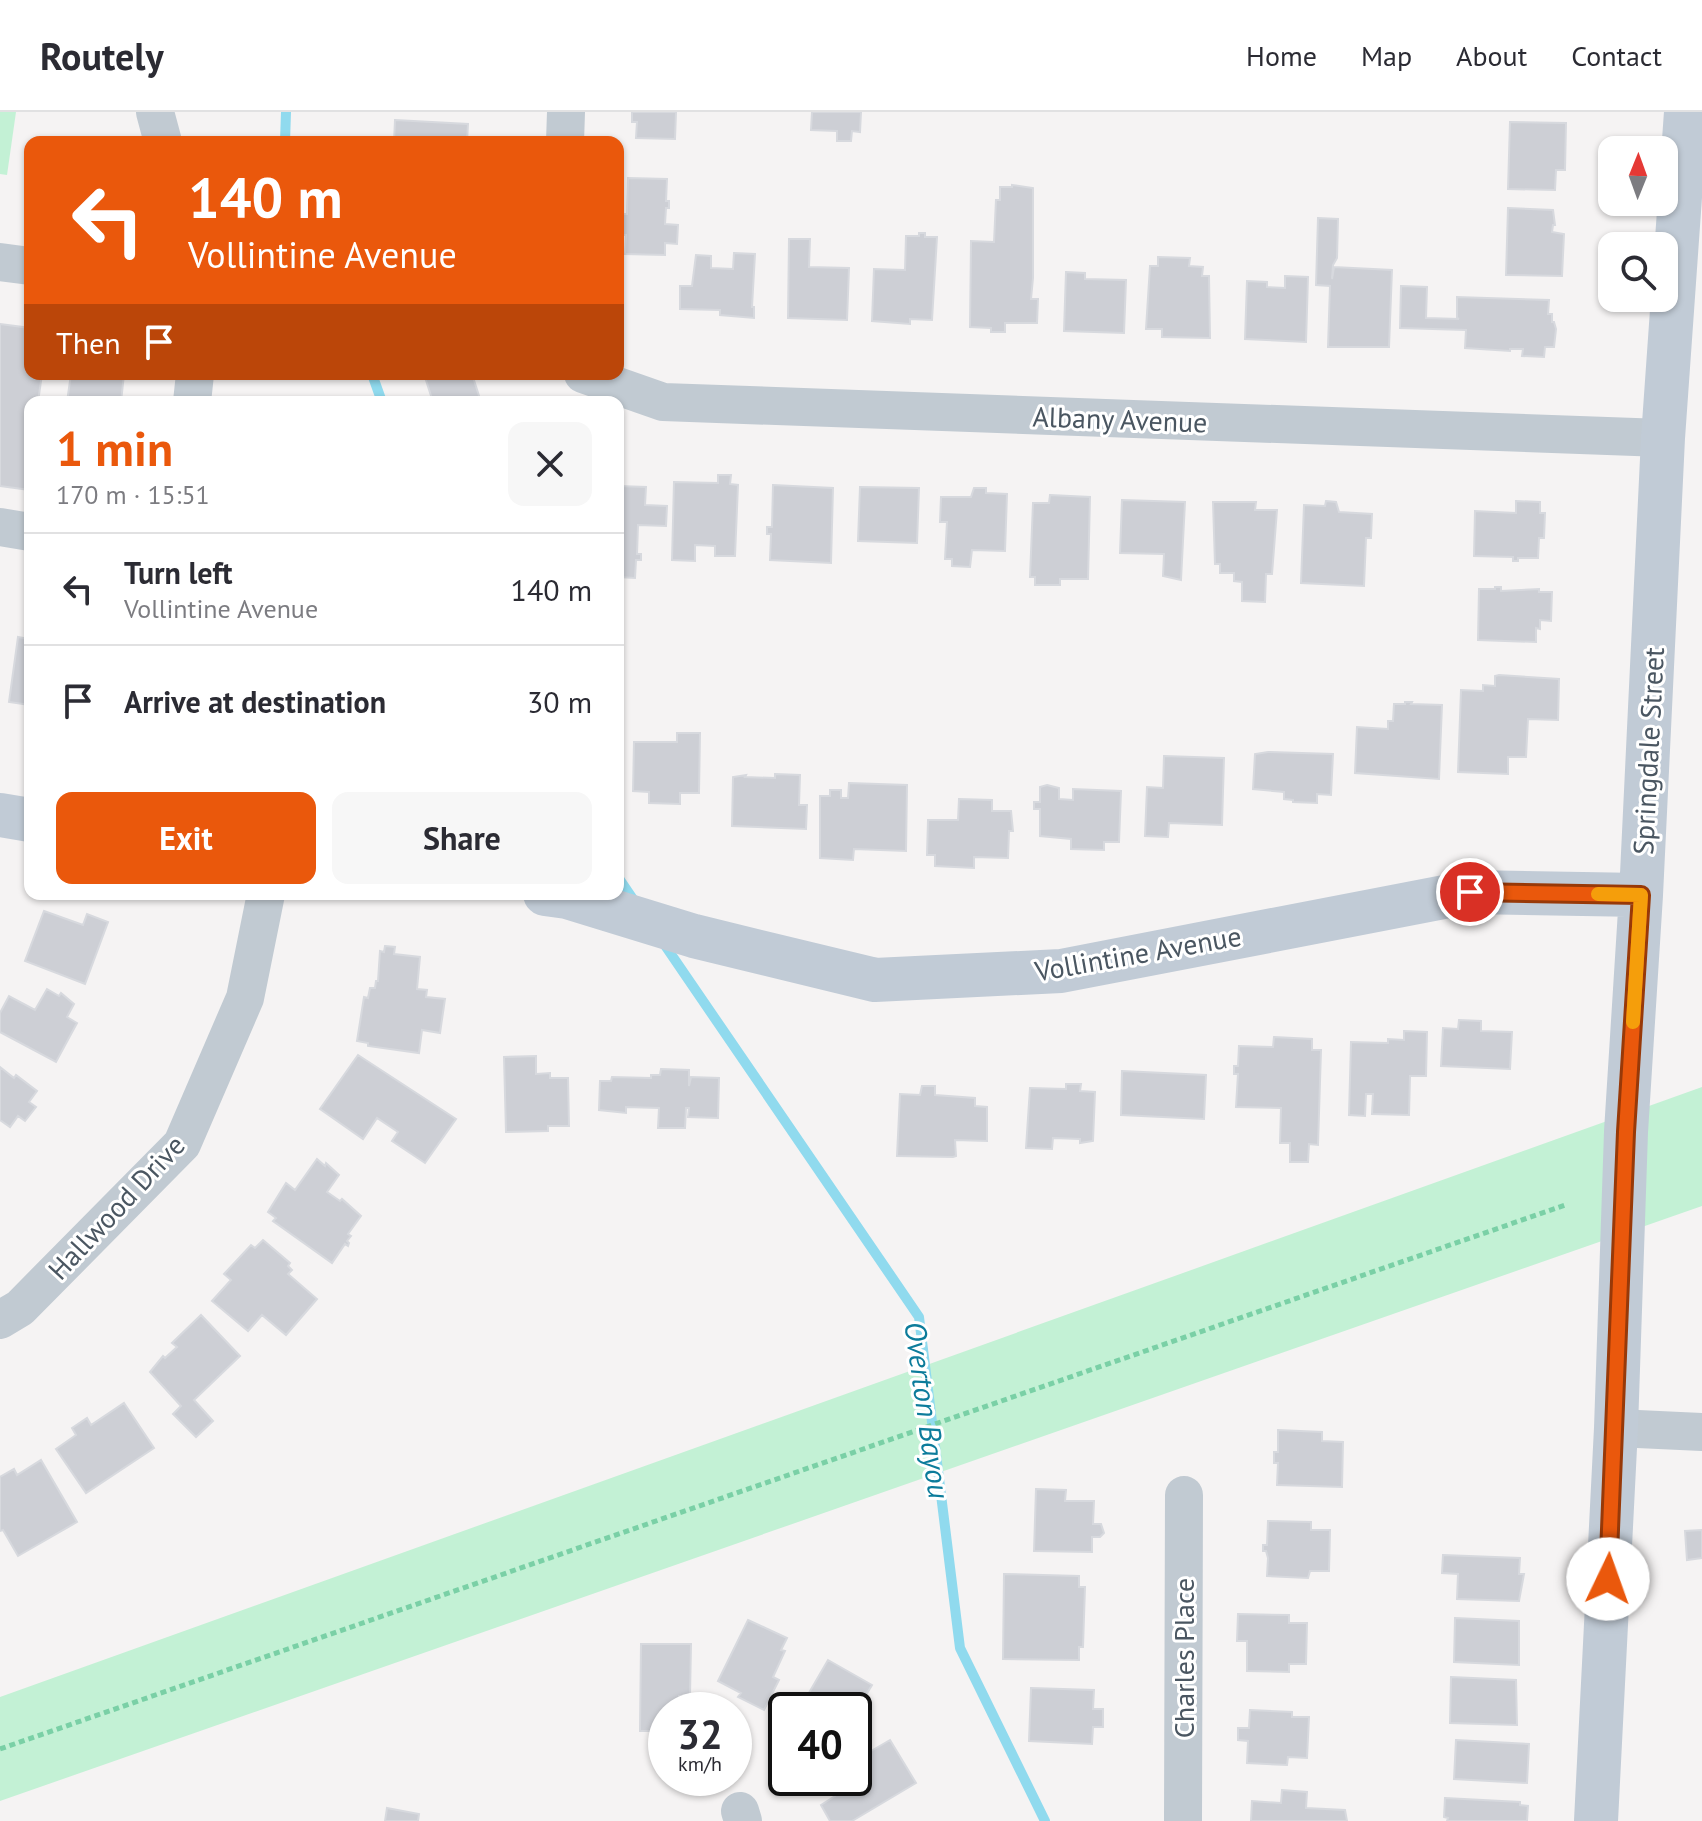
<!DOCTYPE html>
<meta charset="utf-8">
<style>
body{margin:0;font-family:"PT Sans",sans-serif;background:#f7f7f7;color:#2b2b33;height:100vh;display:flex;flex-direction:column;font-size:30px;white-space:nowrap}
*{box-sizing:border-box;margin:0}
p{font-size:26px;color:#7c7c81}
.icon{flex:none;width:44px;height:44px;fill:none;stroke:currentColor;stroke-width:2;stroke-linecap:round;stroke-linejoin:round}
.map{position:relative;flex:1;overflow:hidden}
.side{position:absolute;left:24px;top:284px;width:600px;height:504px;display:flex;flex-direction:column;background:#fff;border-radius:16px;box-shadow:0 2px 6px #0004}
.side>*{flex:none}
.banner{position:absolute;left:24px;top:24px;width:600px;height:244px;border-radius:16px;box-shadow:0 2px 6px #0004;background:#ea580c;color:#fff;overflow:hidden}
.needle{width:52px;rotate:1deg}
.fabs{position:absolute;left:1598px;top:24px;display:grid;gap:16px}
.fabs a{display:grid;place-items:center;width:80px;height:80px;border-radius:16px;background:#fff;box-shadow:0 2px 6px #0004;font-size:40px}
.speed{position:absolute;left:648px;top:1580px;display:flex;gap:16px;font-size:40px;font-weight:700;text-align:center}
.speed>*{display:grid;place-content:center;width:104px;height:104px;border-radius:50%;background:#fff;box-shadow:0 2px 6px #0004;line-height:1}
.speed small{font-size:20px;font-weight:400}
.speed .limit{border:4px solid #111;border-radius:12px;background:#fff;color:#111}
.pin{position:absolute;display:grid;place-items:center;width:68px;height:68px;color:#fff;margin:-34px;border:4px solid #fff;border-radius:50%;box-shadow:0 2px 8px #0007}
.me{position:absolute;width:88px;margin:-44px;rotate:3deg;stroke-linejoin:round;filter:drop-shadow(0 0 6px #0008)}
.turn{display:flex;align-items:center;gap:28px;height:168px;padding:0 32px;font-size:36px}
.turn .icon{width:104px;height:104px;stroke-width:2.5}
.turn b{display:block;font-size:56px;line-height:68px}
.then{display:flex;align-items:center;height:76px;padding:0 32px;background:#0003;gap:16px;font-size:30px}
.round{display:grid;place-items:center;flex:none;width:84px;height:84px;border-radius:16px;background:#f7f7f7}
.head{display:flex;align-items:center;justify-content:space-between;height:136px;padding:0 32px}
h1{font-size:48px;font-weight:700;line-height:60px;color:#ea580c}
.primary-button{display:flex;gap:16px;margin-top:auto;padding:16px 32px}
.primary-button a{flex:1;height:92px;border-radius:16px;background:#ea580c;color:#fff;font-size:32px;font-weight:700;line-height:92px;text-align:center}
.primary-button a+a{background:#f7f7f7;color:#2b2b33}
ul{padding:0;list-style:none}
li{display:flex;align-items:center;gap:24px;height:112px;padding:0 32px;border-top:2px solid #e1e1e2}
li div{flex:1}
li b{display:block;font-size:30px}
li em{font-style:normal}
header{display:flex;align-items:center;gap:48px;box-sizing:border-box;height:112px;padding:0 40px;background:#fff;border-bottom:2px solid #e1e1e2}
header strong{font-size:38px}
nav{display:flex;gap:44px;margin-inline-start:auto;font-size:28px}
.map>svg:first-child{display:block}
</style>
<header>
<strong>Routely</strong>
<nav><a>Home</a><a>Map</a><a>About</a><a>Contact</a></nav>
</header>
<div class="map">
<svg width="1702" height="1709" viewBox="0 0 1702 1709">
<rect width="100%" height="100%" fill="#f5f3f3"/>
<path fill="#c3f1d5" d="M0,0h16l-9,63 -7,-1z
M1702,975v119l-1702,595v-104z"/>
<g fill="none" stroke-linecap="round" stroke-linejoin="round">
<path stroke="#90daee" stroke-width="10" d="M285,30l1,-30
M372,262l10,28
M618,765l19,28
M662,829l257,376 41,331 85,173"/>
</g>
<path fill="#cdcfd5" stroke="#d7d9de" stroke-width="2" d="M632,0h44l-1,27 -39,-1 1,-16h-5z
M812,0h49l-1,20 -8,-1 -1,10h-14v-10l-26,-1z
M395,8l73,4 -1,18h-73z
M1510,10l56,1 -1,47h-9l-1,20 -47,-1z
M628,66l39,1 -1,22h3v7h-3l-1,16 13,1 -1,19 -12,-1v12l-40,-1 1,-19h-5l1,-21h5z
M1012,73l21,3v90l-2,21h7l-1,24h-32v9h-14v-4l-21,-1 1,-86 23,1 2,-42h4v-13h12z
M1508,96l45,2 2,15h-2l-1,7 12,2 -2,42 -56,-1z
M1318,106l20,1 -1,39 -4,7 -1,14 2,-12 58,3 -3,77h-61l2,-61 -14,-1z
M919,121h6v4h12l-5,83 -22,-1v5l-38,-3 2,-52 31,1 1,-34h13z
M789,127h21l-1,28 40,1 -2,52 -59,-2z
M734,141l21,1 -3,53h2v11l-34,-3v-5l-40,-1v-23h12l4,-31 15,1v12l22,1z
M1158,145l32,1 -1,8 14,1 -1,9h7l1,62 -48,-1v-8h-16l4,-63h8z
M1066,160l19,1v6l41,1 -2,53 -60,-2z
M1285,164l23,1 -2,65 -61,-3 2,-58 20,1v5l18,1z
M1401,174l26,1 -1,31 33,1 -2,-1v-21l92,3 -1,14h4v8h2l2,7 -2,18h-9l-1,10 -22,-1 1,-7h-13v2l-45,-3 1,-18 -66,-2z
M0,212l30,4v46h12l-4,28h-8v57l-4,27 4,1v3l-30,-4z
M71,262h53l-3,28h-54z
M424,262h48l9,28h-48z
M718,363h13l-1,9 8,1 -3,71h-20v-10l-20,-1v16l-23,-1 2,-78 44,1z
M773,373l60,3 -2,75 -61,-3 1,-26h-4v-7h5z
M618,374l28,1 -1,18 22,1 -1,20 -28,-1 -1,29h4v6h-5l-1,18 -17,-1z
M860,375l59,1 -2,55 -59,-2z
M974,376h12v5l21,1 -2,57 -33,-1 -2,17 -18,-1v-7h-7l2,-37h-7l1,-25h30z
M1050,383l40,2 -2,82h-28v6h-25v-8h-5l3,-74h16z
M1122,388l63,2 -4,78 -18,-4 1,-22 -44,-1z
M1326,389l10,1 3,10 33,2 -1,24h-5l-2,48 -63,-3 3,-78 21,1z
M1516,389l24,1v11h5l-1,25h-5l-1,20h-20v3h-5v-4l-39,-1 1,-45 41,2z
M1213,390h43l-1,8h22l-5,64h-6l-1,28 -23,-1v-19l-8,-1v-8h-14v-9h-5z
M1495,475h6v4l38,-2v3h13l-1,29 -11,-1v9l-4,-1v14l-58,-2 1,-51h16z
M18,525l12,2v66l-21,-3z
M1499,563l60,4 -1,41 -30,-1 -2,38h-18v17l-50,-2 3,-82 22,1v-6l12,1v-10z
M1405,590h7l-1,2 31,1 -3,74 -84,-6 2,-46 31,2v-8h5l1,-17h11z
M677,621h23l-1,60h-19v11l-31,-1v-11l-16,-1 1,-49h43z
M1268,640l65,2 -2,41 -14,-1v9l-24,-1v-2l-9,-1v-7l-31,-3 2,-35z
M1164,644l60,2 -2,67 -53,-2 -1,14 -23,-1 2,-49 16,1z
M775,662l25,1 -1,30h8l-1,24 -74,-3 1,-49 13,-2 -1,2 30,1z
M849,671l58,2 -1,66 -52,-2 -1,11 -33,-2v-62h10v-6h11v8h7z
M1047,673l12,3v11l14,1v-11l48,2 -2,51h-15v8l-33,-1v-10l-31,-3v-27h-6v-7h6v-15z
M959,687l33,1v11h19l2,20h-4l-1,27 -34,-1v11l-39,-2v-11h-8l1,-35h30z
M44,799l39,14 4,-11 21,8 -23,62 -60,-23z
M385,834l10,1 -1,7 26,3 -3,32 10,1 -1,7 19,2 -5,34 -18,-3 -3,23 -51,-7v-3l-11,-2 7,-44 4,1 2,-10h5l1,-7h2l2,-30 4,1z
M47,877l12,7 2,-3 13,11 -7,13 10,6 -21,39 -56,-30v-19l9,-17 26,14z
M1459,908l22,1v10l31,1 -2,37 -69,-3 2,-38 15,1z
M1404,919l23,1 -1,44h-16l-1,39 -37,-1 1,-20h-7l-1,22 -16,-1 2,-73 37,1v-4l16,1z
M1274,925l38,2v11h9l-3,95 -9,-1 -1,18h-18v-19h-10l1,-35 -45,-1 2,-33h-4v-8h4l1,-20 34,1z
M358,943l98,64 -31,44 -33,-22 6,-9 -21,-14 -14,21 -43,-30z
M536,944v18l14,-1v5h18l1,48h-21v5l-42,1 -2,-75z
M0,955l14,11 2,-3 21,16 -8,11 7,5 -11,14 -7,-5 -8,11 -10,-7z
M661,957l28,1v16l2,-9 28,1 -1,40 -30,-1 1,-9h-3l-1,20h-27l1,-20 -33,-1v6l-27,-3 1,-29h11l1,-4 39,1v-3h9z
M1122,959l84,4 -2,44 -83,-4z
M1066,972h15l-1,7 15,1 -2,49 -13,2v-4l-27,-1 -1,11 -26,-1 4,-60 36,1z
M922,974h13v9l40,3v8l12,1v34l-32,-1 1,16 -3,1 -56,-1 3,-62 20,1z
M317,1047l8,7 1,-3 13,12 -12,17 13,9 2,-2 19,17 -13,18 3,2 -4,5 2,2 -1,3 -3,-2 -13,19 -59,-42 3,-3 -8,-6 18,-29 9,7z
M263,1128l27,23 -2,3 4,4 -4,4 29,25 -31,36 -24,-20 -14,16 -36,-30 19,-21 -7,-6 27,-29 4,3z
M201,1203l39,41 -46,44 19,21 -17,16 -23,-23 8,-8 -31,-34 13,-16 2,2 12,-11 -5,-4z
M124,1291l30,45 -68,45 -30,-44 20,-14 -4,-7 15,-10 4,7z
M1278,1318l44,2v9l21,1 -1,45 -65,-2 1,-22h-4v-11h4z
M41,1348l36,62 -59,34 -15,-26 -3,1v-54l14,-8 3,6z
M1036,1377l30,1 -1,11h29l-1,23h8l3,9 -4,4h-8v15l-58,-1z
M1268,1409l43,1v8h19l-1,41h-19l-2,7 -41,-2 1,-18 -2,-7h-3v-6h4z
M1702,1418v28l-15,2 -2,-29z
M1443,1443l77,3 -1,16h5l-5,27 -62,-2 1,-25 -16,-1z
M1004,1462l75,2v11h6l-2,60h-4v13l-76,-1z
M1238,1502l51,1v8h18l-1,41h-17v8l-42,-1v-30h-10z
M1455,1506l64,3v44l-65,-3z
M748,1508l39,18 -6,12 4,1 -12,26 6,3 -15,30 -26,-13 3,-4 -23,-12z
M641,1532h50l-1,52h-11v14h-13v21h-26z
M828,1548l44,25 -12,20 -7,-4 -5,9h-49z
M1451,1565l65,3 1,45 -67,-2z
M1031,1576l63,2 -1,19h10v18h-10l-1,17 -63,-3z
M1250,1598l42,2v5h17l-2,41 -19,-1 -1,8 -40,-2 1,-22 -10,-1v-12h11z
M890,1628l26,43 -64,38h-22l-9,-16 14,-9 -3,-6 13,-8 -2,-4h11v-17z
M1456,1628l73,4 -2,39 -73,-4z
M1282,1678l25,2 -1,16 39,2 2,11h-96l1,-20 29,2z
M1445,1686l75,4v3l8,1 -1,15h-80l1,-3 -4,-1z
M387,1696l32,6 -1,7h-33z"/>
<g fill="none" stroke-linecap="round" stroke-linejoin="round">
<path stroke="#7ad0a6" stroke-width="5" stroke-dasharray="6 4" stroke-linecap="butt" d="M0,1637l1568,-545"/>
<path stroke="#c1cad2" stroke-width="38" d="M155,0l8,30
M565,30l1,-30
M0,150l30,4
M583,262l80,28 1000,36
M192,290l3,-28
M0,415l30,5
M0,1208l20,-12 162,-164 63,-146 21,-104
M1616,1316l86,4
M740,1699l3,10
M1183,1709l1,-326"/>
<path stroke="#c1cbd6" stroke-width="44" d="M0,703l30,5
M545,782l22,3 127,39 181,44 186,-9 409,-79 171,3
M1596,1709l20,-393 10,-296 15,-237 22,-457 23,-326"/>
</g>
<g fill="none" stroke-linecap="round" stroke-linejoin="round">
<g stroke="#983908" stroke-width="20">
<path id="route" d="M1470,780l171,3 -15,237 -18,447"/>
</g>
<use href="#route" stroke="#ea580c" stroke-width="14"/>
<path stroke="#f59e0b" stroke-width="14" d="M1598,782l43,1 -8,127"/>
</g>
<g text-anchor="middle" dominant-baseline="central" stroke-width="6" stroke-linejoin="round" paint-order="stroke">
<g font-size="28" fill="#4a5661" stroke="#fff">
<text transform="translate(1120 307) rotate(2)">Albany Avenue</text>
<text transform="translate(1648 639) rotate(-87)">Springdale Street</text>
<text transform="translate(1138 841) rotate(-10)">Vollintine Avenue</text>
<text transform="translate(116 1095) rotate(-47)">Hallwood Drive</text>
<text transform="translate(1183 1546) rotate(-90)">Charles Place</text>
</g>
<g font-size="30" font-style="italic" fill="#0c7c9b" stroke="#fff">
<text transform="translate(928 1298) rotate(82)">Overton Bayou</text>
</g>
</g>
</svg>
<div class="fabs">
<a><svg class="needle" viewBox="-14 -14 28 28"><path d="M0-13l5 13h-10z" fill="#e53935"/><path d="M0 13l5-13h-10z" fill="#7c7c81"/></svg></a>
<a><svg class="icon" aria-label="search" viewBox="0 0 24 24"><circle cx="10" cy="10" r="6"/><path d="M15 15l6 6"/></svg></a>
</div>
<div class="speed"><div>32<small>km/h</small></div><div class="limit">40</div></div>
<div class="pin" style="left:1470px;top:780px;background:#d93025"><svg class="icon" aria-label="arrive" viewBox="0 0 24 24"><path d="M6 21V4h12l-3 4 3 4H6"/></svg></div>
<svg class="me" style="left:1608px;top:1467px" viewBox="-20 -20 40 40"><circle r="19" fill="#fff"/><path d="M0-13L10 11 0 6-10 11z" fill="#ea580c"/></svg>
<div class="banner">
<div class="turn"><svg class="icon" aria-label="left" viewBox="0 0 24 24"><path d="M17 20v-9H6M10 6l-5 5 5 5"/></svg><div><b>140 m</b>Vollintine Avenue</div></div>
<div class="then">Then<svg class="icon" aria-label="arrive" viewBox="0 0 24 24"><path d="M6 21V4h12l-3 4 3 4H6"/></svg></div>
</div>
<section class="side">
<div class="head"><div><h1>1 min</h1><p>170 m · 15:51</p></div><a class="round"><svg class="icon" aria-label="close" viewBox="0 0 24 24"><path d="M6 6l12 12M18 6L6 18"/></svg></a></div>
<ul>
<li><svg class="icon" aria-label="left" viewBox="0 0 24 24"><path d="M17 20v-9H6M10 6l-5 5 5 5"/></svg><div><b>Turn left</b><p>Vollintine Avenue</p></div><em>140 m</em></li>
<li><svg class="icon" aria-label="arrive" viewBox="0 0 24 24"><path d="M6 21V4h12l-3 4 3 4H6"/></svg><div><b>Arrive at destination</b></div><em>30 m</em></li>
</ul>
<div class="primary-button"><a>Exit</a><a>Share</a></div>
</section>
</div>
